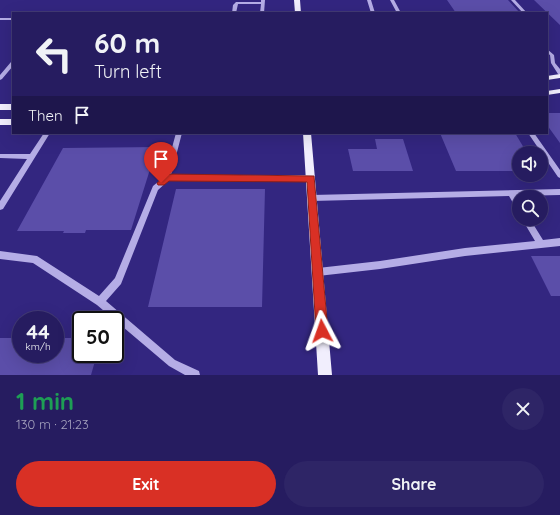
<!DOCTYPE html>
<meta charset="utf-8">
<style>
body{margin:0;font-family:Quicksand,sans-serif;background:#2e2566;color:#f1f3f6;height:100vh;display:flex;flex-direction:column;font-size:15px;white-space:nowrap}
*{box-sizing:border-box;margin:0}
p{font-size:13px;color:#a4a1bd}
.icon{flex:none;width:22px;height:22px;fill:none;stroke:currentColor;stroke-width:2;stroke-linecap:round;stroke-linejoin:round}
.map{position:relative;height:375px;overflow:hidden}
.sheet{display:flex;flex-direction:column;background:#261c60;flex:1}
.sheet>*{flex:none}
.top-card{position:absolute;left:12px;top:12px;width:536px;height:122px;border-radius:0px;box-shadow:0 4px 16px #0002,0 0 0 1px #423a75;background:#261c60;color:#f1f3f6;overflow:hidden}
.buttons{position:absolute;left:512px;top:146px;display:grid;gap:8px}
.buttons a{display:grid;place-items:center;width:36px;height:36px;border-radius:50%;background:#261c60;box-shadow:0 4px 16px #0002,0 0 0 1px #423a75;font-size:20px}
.speed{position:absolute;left:12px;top:311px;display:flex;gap:8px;font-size:20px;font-weight:700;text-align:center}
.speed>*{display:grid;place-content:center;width:52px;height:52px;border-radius:50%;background:#261c60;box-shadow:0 4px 16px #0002,0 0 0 1px #423a75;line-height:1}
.speed small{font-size:10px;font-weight:400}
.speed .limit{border:2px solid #111;border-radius:6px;background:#fff;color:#111}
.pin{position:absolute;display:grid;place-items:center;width:34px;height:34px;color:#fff;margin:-41px -17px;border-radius:50% 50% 50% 0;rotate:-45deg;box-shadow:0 0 4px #0007}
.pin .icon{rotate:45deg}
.me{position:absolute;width:44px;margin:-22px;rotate:356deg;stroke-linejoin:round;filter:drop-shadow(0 0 3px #0008)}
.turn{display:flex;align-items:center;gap:14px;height:84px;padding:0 16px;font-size:18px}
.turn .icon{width:52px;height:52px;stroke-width:2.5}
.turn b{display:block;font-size:28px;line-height:34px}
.then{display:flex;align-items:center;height:38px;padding:0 16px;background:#0003;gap:8px;font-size:15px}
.round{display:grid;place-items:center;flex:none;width:42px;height:42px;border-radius:21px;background:#2e2566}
.headline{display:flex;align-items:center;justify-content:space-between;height:68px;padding:0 16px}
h1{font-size:24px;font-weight:700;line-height:30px;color:#1e9e55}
.primary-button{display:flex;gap:8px;margin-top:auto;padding:8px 16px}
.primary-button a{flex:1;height:46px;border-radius:24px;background:#d93025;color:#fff;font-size:16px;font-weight:700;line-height:46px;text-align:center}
.primary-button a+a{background:#2e2566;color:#f1f3f6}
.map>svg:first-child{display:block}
</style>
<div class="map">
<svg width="560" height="375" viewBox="0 0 560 375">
<rect width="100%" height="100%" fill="#332680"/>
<path fill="#5b4ea9" d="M447,0h61l12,13h-64z
M534,0h26v25z
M547,113h13v30l-13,-18z
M440,133h75l12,20h-8v18h-63z
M375,139h28l10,32h-60l-5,-22h29z
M157,147l-26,83h-45l-1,3h-22l1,-2h-47l46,-83z
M176,189h89l-3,118h-114z
M531,256h29v40h-9z
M0,338h21v16h34v-16h26v16h16l-6,21h-91z"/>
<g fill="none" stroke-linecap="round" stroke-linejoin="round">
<path fill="#b5ade6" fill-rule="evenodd" d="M261,0h4l-1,13h-4l1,-9h-23l-2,9h-4l1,-8 3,-3h25z
M367,0h4l4,13h-4z
M390,0h4l7,13h-4z
M511,0h4l12,13h-4z
M0,18h13v2h-13z
M547,49l7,6 1,8 5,6v6l-2,-1 -7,-11 -1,-8 -3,-2z
M11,62h2v4l-11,13 -2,1v-5z
M44,133h6l-47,76 -3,1v-9l27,-42 -27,-1v-4h30z
M176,133h6l-11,42h140l2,1 1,2 -1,2 -2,1h-143l-10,9 -37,94 -15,17 69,59 24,11 1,4h-15l-16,-9 -72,-61 -64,-42 -33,-4v-8l37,5 62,40 16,-18 38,-92 11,-9z
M528,133h6l26,37v8l-2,-1z
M560,189v6l-44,1 3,4v9l-3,-1 -7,-12 -197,5 -3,-1 -1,-2 1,-2 3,-1z
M522,219h8l13,21 17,-2v8l-95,10 -85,13 -62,7 -3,-1 -1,-3 1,-3 3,-1 62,-7 85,-13 70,-7z"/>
<path fill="#f1eefd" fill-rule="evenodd" d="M294,0h6l1,13h-6z
M560,74v4l-13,2v-4z
M560,89v4l-13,2v-4z
M0,104h13v6h-13z
M0,119h13v6h-13z
M303,133h8l21,242h-14z"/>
</g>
<path fill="#d93025" stroke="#8d1f18" d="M168,174l146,2 14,155 -2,4 -4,2 -4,-2 -2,-4 -9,-149 -138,-1 -5,4h-6l-1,-2z"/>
</svg>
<div class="buttons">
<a><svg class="icon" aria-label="sound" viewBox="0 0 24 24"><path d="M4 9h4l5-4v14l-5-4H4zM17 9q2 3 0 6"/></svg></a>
<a><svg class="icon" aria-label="search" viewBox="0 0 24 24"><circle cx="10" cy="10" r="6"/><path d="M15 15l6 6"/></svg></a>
</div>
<div class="speed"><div>44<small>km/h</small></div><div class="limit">50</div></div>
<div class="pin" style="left:161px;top:183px;background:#d93025"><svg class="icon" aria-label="arrive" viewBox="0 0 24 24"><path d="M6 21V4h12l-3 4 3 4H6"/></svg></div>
<svg class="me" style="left:322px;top:331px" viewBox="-20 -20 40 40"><path d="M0-17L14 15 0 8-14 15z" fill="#d93025" stroke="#fff" stroke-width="4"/></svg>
<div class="top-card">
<div class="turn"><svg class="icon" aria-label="left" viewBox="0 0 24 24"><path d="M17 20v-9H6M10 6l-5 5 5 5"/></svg><div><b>60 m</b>Turn left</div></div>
<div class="then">Then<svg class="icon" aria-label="arrive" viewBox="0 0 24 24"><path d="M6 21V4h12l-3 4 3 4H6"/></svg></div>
</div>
</div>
<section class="sheet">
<div class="headline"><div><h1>1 min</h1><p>130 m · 21:23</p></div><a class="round"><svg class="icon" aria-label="close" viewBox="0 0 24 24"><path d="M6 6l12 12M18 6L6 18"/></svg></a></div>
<div class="primary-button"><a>Exit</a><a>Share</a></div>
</section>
